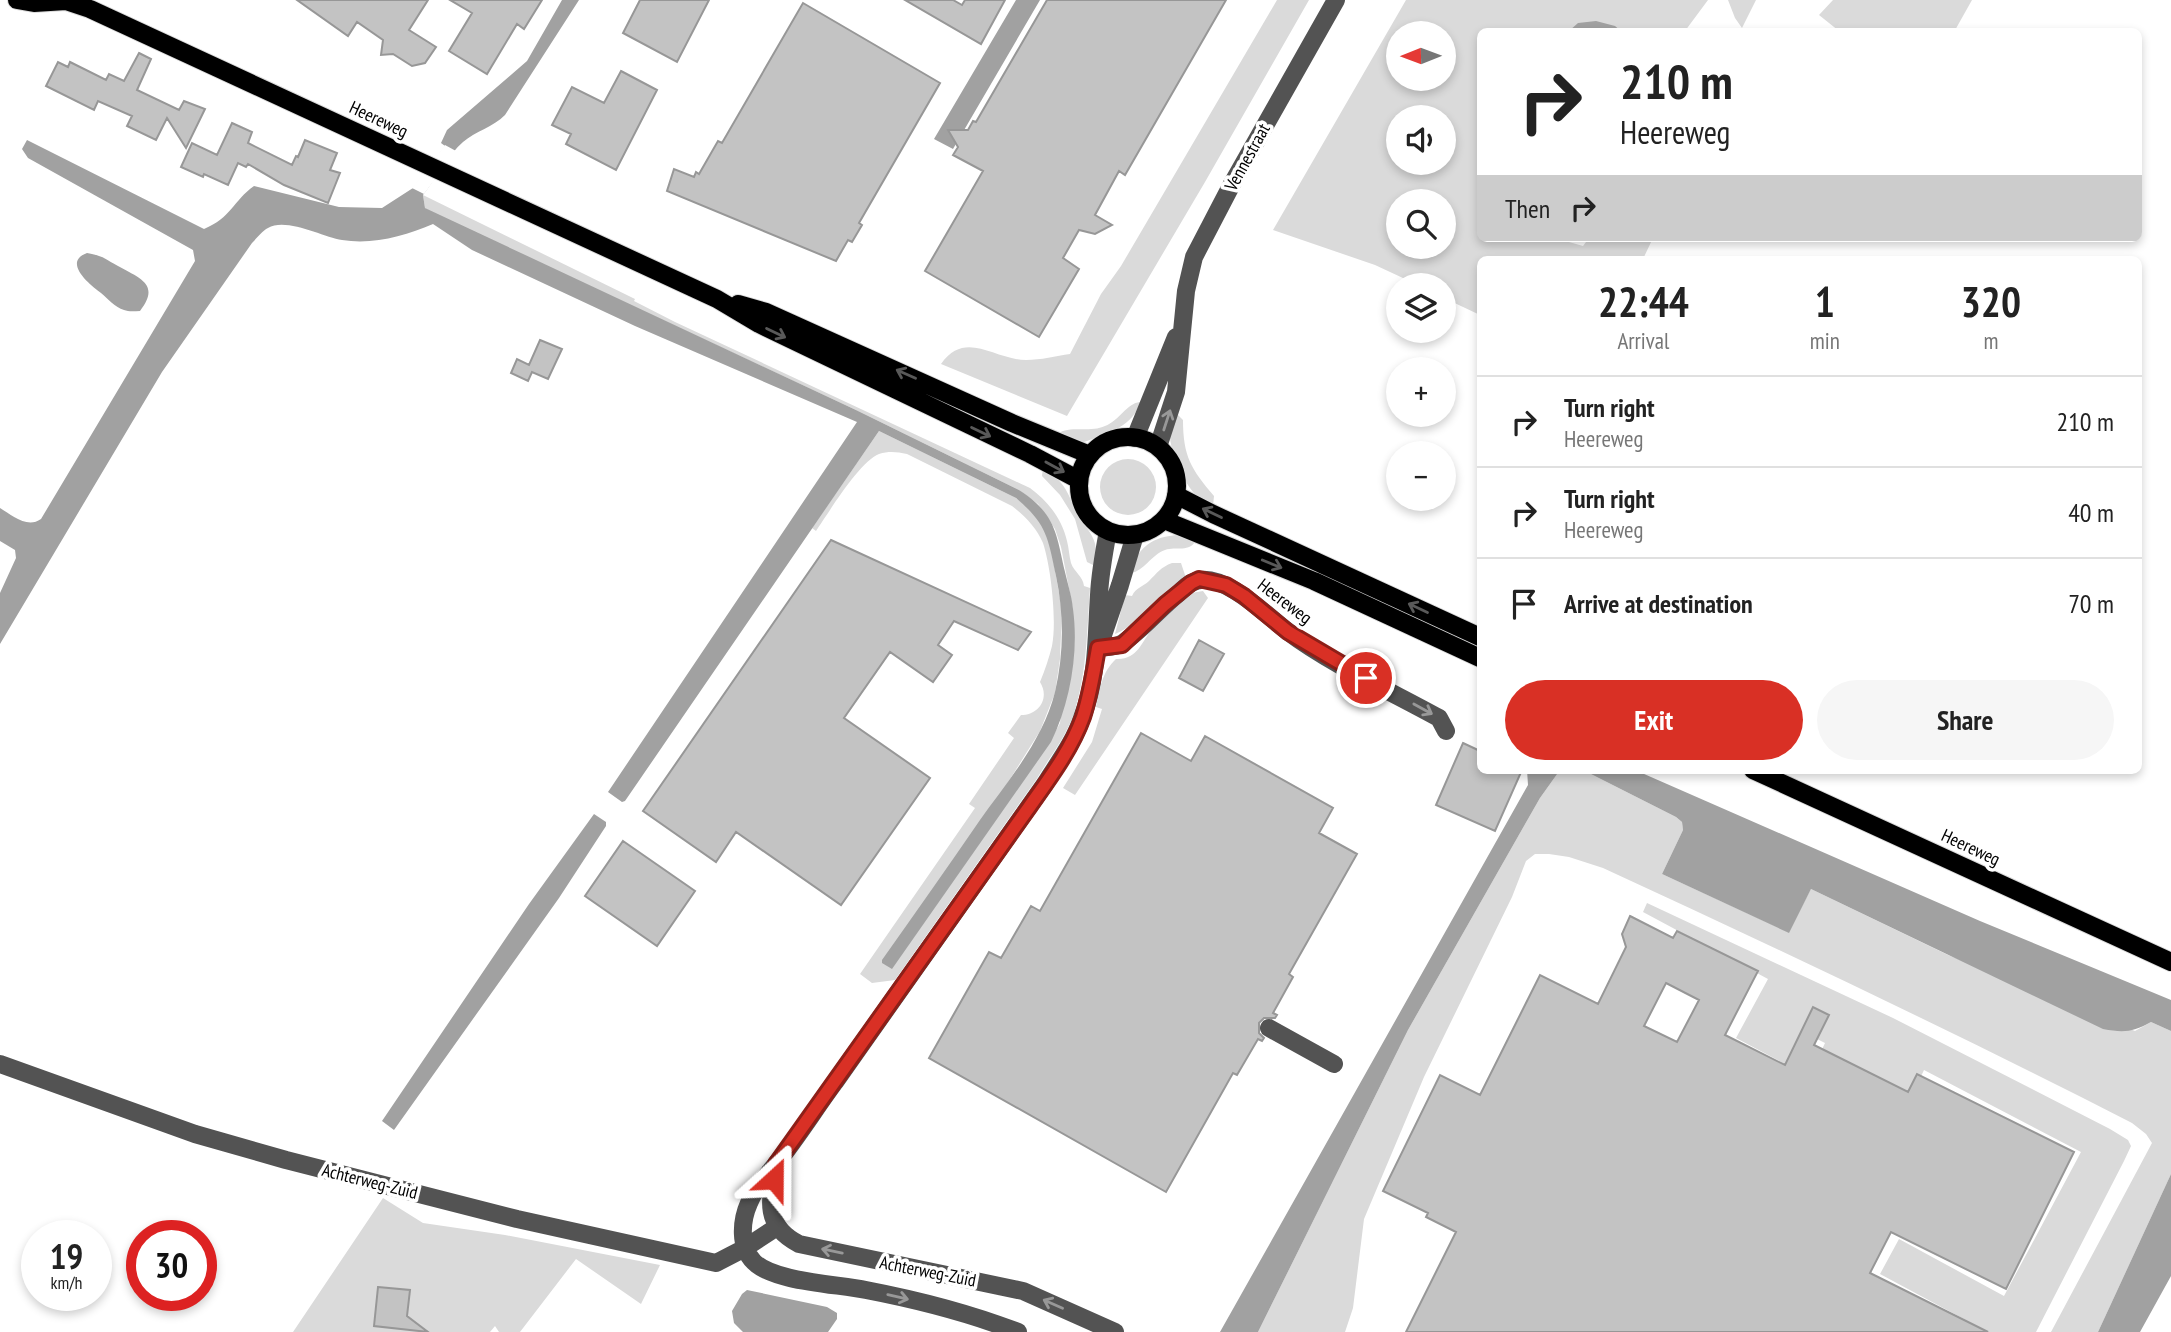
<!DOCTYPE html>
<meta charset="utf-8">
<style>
body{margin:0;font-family:"PT Sans Narrow",sans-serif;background:#f6f6f6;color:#222;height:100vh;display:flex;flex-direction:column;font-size:26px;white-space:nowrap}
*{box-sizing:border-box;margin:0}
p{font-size:23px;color:#767676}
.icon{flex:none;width:38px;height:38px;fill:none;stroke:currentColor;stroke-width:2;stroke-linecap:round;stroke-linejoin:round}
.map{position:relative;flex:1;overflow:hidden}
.panel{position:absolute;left:1477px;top:256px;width:665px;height:518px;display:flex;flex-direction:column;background:#fff;border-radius:10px;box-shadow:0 4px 10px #0003}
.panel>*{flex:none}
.guide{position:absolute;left:1477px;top:28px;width:665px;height:214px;border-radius:10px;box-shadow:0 4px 10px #0003;background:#fff;color:#222;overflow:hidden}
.needle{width:46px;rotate:269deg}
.fabs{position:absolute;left:1386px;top:21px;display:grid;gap:14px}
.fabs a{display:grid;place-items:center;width:70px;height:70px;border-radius:50%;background:#fff;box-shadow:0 4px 10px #0003;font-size:35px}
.speed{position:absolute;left:21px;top:1220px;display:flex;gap:14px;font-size:35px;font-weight:700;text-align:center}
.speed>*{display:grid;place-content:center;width:91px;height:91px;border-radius:50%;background:#fff;box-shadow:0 4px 10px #0003;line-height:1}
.speed small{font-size:18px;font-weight:400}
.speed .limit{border:10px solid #d22;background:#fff;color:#111}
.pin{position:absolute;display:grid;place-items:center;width:60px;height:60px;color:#fff;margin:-30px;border:4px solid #fff;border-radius:50%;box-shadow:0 2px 7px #0007}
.me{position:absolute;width:77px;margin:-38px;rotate:24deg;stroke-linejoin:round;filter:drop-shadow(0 0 5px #0008)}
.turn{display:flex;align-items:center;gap:24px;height:147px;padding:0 28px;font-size:32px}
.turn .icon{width:91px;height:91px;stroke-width:2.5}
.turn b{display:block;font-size:49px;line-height:60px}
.then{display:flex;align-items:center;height:66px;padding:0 28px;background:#0003;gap:14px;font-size:26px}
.eta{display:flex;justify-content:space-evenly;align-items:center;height:119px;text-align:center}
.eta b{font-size:42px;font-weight:800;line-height:49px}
.action{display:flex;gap:14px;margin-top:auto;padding:14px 28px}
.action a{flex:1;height:80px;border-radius:42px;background:#d93025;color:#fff;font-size:28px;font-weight:800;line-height:80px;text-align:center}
.action a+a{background:#f6f6f6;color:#222}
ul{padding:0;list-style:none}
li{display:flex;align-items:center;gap:21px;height:91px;padding:0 28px;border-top:2px solid #e0e0e0}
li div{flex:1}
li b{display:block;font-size:26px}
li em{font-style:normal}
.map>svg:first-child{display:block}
</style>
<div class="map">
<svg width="2171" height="1332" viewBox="0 0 2171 1332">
<rect width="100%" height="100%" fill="#fff"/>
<path fill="#dadada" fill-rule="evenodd" d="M1277,0h32l-104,182 -138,234 -126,-52c25,-35 53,-4 85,-4 15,0 30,-4 44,-6l31,-60 20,-28z
M1406,0h302l-23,31 -205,1v160l-3,19 3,5v22h75l28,8 6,-8h64l-10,21h-163v56l-36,-17v-13h-26l-43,-20 -102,-35zM1398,33h46v46h-46zM1398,117h46v46h-46zM1398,201h46v46h-46z
M1728,0h28l-14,28 -7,-10z
M1833,0h139l-18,32 -115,-1 -20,-16z
M423,195l212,104 -1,2 41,21 355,166c18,13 32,31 37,53 2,7 2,15 4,22 3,9 12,13 13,23l6,2c-3,41 -3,85 -16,125 -8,24 -25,45 -38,67l-141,200 -23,3 -12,-9 115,-166 -6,-4 45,-66 -6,-5 13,-18c18,0 29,-17 19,-33 5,-12 9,-24 12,-36 5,-25 -1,-79 -9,-103 -6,-15 -18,-27 -31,-37l-105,-52c-10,-2 -18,-3 -28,0 -19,7 -50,58 -63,77l-4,-3 67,-97 137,67 17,14 11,16 7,20 11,62 -2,49 -5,34 -15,38 -148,237 158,-226 10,-19 13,-114 -12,-62 -6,-18 -17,-25 -19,-14 -163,-80 -424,-197 -7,-5z
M1140,402c-6,24 -32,31 -53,39l-6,2 -23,-9c10,-9 32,-1 47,-8 14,-5 22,-23 35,-24z
M1178,415l5,5c0,36 8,49 31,76l-1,10c-22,-4 -41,-47 -43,-68 0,-7 2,-15 3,-22z
M1100 487a28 28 0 1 1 56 0a28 28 0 1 1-56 0Z
M1043,468c25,16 22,23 36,47 12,22 20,22 16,51l-8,-4 -12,-43 -15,-24 -18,-19z
M1179,535l17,5c-6,13 -20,6 -31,10 -14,5 -21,21 -34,23 5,-25 22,-37 48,-38z
M1172,563h9l5,15c-26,14 -43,45 -71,56l10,-39 7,1c4,-9 11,-9 17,-15 8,-8 12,-14 23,-18z
M1203,591l5,7 -133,197 -12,-7 29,-46 10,-33 -6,-2c4,-19 6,-35 20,-48 22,1 25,-17 37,-31 7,-8 29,-31 38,-35 4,-1 8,-1 12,-2z
M1560,770h23l93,47 6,5 1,8 -21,44 126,58 23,-43 137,66 187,76 16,-9 20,9v143l-73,158h-47l101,-189 -6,-9 -14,-11c-174,-89 -351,-173 -529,-255l-34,-11 -20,-3h-14l-9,7 -14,36 -88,180 -60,142 -11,89 -8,24h-87l150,-302 132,-232z
M1647,903l246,115 217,111 18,11 3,6 -7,15 -88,171h-48l-108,-58 19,-35 105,57 77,-144 -157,-82 -16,34 -89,-48 6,-13 -22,-11 -18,32 -49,-26 32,-59 -125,-67z
M383,1198l40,25 82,12 155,30 -19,39 -65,-45 -56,73h-21l-4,-6 -5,6h-197z"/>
<path fill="#a1a1a1" d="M562,0h17l-74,115c-12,12 -29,16 -42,27 -15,13 -27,36 -40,53l2,13 431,202 163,80c37,24 37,43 46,82 3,13 7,25 8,37 6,44 -3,94 -22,133l-159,227 -10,-6v-3c33,-47 66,-93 98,-140 28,-39 63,-80 75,-128 9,-39 9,-78 1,-116 -8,-38 -9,-52 -40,-78l-137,-67 -254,370 -3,1 -14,-10 249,-370 -222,-96 -163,-76 -39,-26c-28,12 -60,21 -91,16 -19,-3 -56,-23 -74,-12 -6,3 -11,10 -16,15l-90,129 -162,272v-51l16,-35 -1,-8 -15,-9v-33c12,7 27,21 41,11l154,-258 -2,-11 -165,-92 -6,-9 5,-9 177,89c27,-11 29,-28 50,-43l85,21 43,1 31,-20 32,-42 -4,-3 6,-13 80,-69z
M1016,0h24l-87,149 -19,-10z
M1596,21l19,5 6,5h-52l9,-8z
M87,253c17,3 18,6 31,13 21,12 43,18 22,45 -5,0 -11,1 -16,-1 -9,-3 -16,-11 -23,-17 -11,-8 -39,-31 -14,-40z
M1527,770h33l-20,28 -132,232 -150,302h-38l308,-547z
M1583,770h52l345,151 191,79v31l-20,-9c-18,10 -27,11 -48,7l-292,-140 -22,44 -127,-59 21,-44 -1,-8 -6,-5z
M594,814l12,8v4l-47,72 -165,232 -12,-9 147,-217z
M2171,1174v102l-31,56h-42z
M747,1290l80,17 10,6v6l-9,13h-85l-9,-9 -2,-12 10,-17z"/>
<path fill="#fff" d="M445,145l11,6 -32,43 -12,-6z"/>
<path fill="#c3c3c3" stroke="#979797" stroke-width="2" fill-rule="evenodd" d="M297,0h131l-19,30 27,17 -11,16 -13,3 -19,-12 -12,1 2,-15 -26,-18 -9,14z
M450,0h92l-18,29 -7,-5 -30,50 -38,-23 23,-38z
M640,0h69l-32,62 -54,-29z
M905,0h48l9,5 3,-5h40l-24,44z
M1047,0h179l-101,175 -6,-4 -24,44 17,10 -17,9 -16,-4 -16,28 16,11 -40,68 -114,-66 58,-100 -30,-16 5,-8 -10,-17h20l5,-9 3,1z
M803,3l137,80 -81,140 3,2 -10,17 -4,-2 -12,21 -169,-70 7,-22 20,8 2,-5 3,2 19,-33 4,2z
M139,53l12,6 -14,31 42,20 5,-9 21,8 -19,39 -19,-30 -11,22 -29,-14 5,-10 -34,-15 -4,9 -48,-24 12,-24 10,5 2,-5 36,18 3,-6 15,7z
M621,71l36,19 -41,80 -50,-26 5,-10 -19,-9 20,-38 32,16z
M232,123l20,9 -4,11 44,22 4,-9 2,1 7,-17 32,13 -7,17 10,3 -12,30 -44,-18 -36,-21 -2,3 -8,-4 -10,22 -24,-11 -1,3 -22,-10 11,-24 25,12z
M540,340l22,9 -14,30 -16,-7 -4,9 -17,-8 6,-14 12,6z
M831,540l200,92 -13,18 -64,-29 -16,24 14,10 -19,27 -43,-30 -46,66 86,60 -89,127 -105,-73 -20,30 -73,-51z
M1199,640l25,14 -21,37 -24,-13z
M1141,733l50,28 14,-25 128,72 -14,25 38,21 -68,120 4,3 -20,36 4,2 -2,3h-11l-5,5v10l5,5 -2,3 -4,-2 -21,36 -4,-2 -67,119 -237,-134 60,-106 12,6 30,-52 9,5z
M1463,743l17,8v19h42l-27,61 -59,-26z
M623,841l72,50 -38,55 -72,-50z
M1630,916l43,22 4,-7 81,40 -33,64 60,30 28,-58 16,8 -15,30 94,47 9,-18 157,78 -68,137 -115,-57 -21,41 118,59h-582l50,-100 -30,-15 2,-4 -45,-22 57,-116 40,20 60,-120 58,29 28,-57 -4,-13zM1666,983l33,17 -22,42 -33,-16z
M378,1287l32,3 -3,26 21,16 -54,-6z"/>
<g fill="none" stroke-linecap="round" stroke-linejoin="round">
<g stroke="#dbdbdb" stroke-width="20">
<path id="major" d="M17,0l17,3 32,-2 24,8 627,290 42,25 271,130 49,26
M738,304l28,8 246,111 78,32
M1079 486a49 49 0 1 1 98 0a49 49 0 1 1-98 0Z
M1176,495l37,19 267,123
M1164,520l150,61 166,77
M1753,770l418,192"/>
</g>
<path stroke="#535353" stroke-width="18" d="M1135,438l41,-101
M1158,447l18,-55 10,-101 8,-34 38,-73 104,-184
M1103,635l17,-50 15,-50
M1098,648c8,-1 19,-1 25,-5 20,-14 37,-35 56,-50 5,-5 10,-10 17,-12 28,-9 70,34 91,50 44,33 103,60 152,87l7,13
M1269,1028l65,36
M0,1064l195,70 91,26 231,59 199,44 29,-15 32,-21
M777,1164c-7,34 -15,61 22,80l224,47 92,41
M1018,1332c-49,-19 -100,-32 -152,-42 -29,-6 -92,-8 -112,-28 -15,-15 -13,-41 -5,-59 6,-16 17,-26 27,-39 21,-26 39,-55 59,-82 70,-99 140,-198 210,-298 13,-21 29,-42 37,-66 16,-42 14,-79 17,-123 1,-21 5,-43 9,-64"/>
<use href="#major" stroke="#000" stroke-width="18"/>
</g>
<defs><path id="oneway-shaft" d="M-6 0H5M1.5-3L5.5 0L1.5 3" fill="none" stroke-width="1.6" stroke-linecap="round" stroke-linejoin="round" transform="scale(1.75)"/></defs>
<g stroke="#595959">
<use href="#oneway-shaft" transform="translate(776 333) rotate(26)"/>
<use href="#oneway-shaft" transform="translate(906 374) rotate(-156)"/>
<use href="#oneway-shaft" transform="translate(981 432) rotate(26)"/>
<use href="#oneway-shaft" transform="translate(1055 467) rotate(29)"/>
<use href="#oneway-shaft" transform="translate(1212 513) rotate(-154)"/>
<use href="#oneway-shaft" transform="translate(1272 564) rotate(22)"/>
<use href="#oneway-shaft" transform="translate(1418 608) rotate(-155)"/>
</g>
<g stroke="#989898">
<use href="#oneway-shaft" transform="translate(1167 420) rotate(-72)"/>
<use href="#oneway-shaft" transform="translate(1423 709) rotate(29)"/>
<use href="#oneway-shaft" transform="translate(832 1251) rotate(-168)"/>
<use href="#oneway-shaft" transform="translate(898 1297) rotate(13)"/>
<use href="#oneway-shaft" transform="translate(1053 1304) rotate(-156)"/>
</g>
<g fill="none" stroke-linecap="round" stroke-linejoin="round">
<g stroke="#8d1f18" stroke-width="18">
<path id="route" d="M774,1179l2,-15 254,-358c19,-27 41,-56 53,-89 7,-22 11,-46 15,-69l24,-3 43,-41 26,-21 8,-4 27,6 18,11 44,36 78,46"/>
</g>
<use href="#route" stroke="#d93025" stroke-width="12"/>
</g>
<g text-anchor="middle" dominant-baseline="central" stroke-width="7" stroke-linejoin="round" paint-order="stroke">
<g font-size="18" fill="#000" stroke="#fff">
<text transform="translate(379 119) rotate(25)">Heereweg</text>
<text transform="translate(1247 157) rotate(-61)">Vennestraat</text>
<text transform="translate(1285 601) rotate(37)">Heereweg</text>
<text transform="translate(1971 847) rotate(25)">Heereweg</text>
<text transform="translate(370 1181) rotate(14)">Achterweg-Zuid</text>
<text transform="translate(928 1271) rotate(11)">Achterweg-Zuid</text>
</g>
</g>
</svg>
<div class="fabs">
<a><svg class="needle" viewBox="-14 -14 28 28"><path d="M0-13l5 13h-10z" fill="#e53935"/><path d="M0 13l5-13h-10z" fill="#767676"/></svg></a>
<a><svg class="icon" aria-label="sound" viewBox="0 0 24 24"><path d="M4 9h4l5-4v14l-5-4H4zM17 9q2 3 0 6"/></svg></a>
<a><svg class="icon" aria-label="search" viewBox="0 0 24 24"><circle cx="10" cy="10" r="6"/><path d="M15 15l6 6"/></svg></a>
<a><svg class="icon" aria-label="layers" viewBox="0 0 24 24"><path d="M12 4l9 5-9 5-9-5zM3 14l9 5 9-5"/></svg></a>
<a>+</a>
<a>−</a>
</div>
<div class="speed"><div>19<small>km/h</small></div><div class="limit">30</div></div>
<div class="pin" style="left:1366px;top:678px;background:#d93025"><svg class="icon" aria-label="arrive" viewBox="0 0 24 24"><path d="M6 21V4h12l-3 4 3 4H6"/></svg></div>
<svg class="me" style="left:774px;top:1179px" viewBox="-20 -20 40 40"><path d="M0-17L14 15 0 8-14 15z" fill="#d93025" stroke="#fff" stroke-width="4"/></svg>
<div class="guide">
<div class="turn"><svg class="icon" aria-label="right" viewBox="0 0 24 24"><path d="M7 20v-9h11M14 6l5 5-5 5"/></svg><div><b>210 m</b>Heereweg</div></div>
<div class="then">Then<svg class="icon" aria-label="right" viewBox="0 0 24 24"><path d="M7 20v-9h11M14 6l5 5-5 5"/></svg></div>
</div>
<section class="panel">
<div class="eta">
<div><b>22:44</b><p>Arrival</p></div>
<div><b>1</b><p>min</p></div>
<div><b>320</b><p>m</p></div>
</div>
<ul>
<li><svg class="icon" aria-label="right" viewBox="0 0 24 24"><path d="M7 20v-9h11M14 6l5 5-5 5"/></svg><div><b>Turn right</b><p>Heereweg</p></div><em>210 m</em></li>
<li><svg class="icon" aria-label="right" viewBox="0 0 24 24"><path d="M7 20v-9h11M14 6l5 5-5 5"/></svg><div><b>Turn right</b><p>Heereweg</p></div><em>40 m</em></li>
<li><svg class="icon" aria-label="arrive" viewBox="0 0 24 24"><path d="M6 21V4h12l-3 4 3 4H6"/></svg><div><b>Arrive at destination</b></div><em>70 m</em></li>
</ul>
<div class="action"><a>Exit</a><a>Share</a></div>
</section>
</div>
